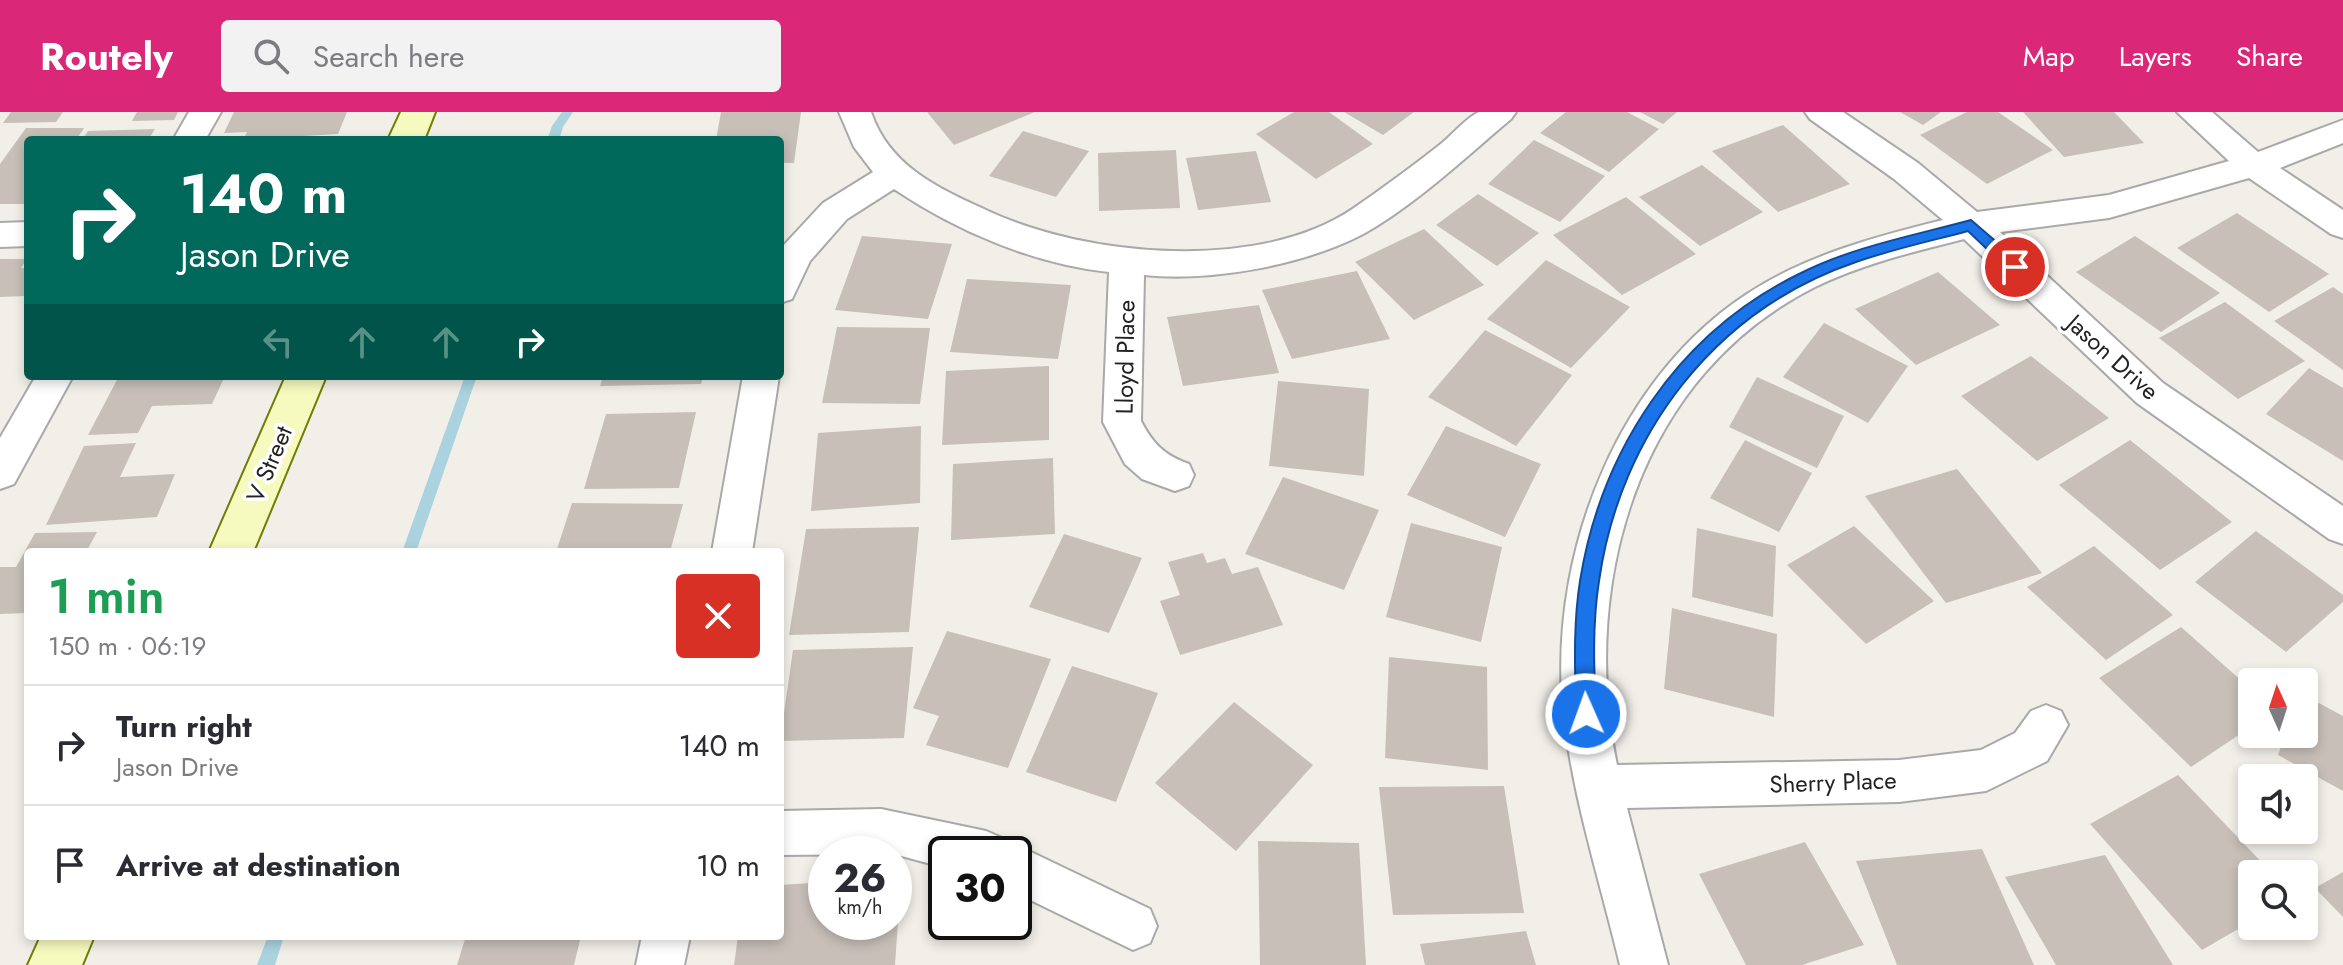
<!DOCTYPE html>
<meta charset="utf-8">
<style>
body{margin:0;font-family:Jost,sans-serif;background:#f2f2f3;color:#2b2b33;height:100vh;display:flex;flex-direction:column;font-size:30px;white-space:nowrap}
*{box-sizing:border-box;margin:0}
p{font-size:26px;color:#7c7c81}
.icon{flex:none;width:44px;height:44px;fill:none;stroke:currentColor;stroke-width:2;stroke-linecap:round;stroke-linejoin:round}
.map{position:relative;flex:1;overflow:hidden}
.sheet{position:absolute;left:24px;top:436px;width:760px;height:392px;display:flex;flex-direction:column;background:#fff;border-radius:8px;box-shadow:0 4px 12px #0003}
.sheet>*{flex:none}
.banner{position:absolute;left:24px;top:24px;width:760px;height:244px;border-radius:8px;box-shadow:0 4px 12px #0003;background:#00695c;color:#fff;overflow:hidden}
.needle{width:52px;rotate:357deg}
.buttons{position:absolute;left:2238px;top:556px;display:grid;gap:16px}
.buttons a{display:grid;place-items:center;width:80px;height:80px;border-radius:8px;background:#fff;box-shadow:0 4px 12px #0003;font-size:40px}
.speed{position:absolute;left:808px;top:724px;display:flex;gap:16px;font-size:40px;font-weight:700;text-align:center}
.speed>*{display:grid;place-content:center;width:104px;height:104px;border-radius:50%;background:#fff;box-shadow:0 4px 12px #0003;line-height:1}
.speed small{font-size:20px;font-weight:400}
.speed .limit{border:4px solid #111;border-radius:12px;background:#fff;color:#111}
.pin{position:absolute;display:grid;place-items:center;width:68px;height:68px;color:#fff;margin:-34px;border:4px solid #fff;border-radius:50%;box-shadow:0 2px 8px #0007}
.me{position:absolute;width:88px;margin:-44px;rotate:358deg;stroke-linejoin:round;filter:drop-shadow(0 0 6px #0008)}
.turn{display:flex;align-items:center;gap:28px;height:168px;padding:0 24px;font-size:36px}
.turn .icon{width:104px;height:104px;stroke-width:2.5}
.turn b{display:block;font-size:56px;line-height:68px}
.lanes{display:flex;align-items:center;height:76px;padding:0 24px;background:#0003;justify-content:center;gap:40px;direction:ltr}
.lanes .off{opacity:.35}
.round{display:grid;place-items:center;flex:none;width:84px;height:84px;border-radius:8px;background:#f2f2f3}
.head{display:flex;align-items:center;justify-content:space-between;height:136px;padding:0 24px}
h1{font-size:48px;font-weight:600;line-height:60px;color:#1e9e55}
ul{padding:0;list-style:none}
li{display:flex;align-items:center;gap:24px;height:120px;padding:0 24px;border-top:2px solid #e1e1e2}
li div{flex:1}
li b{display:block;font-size:30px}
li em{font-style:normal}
header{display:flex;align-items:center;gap:48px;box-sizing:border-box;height:112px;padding:0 40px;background:#db2777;color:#fff}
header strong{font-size:38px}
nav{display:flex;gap:44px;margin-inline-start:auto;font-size:28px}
.search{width:560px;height:72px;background:#f2f2f3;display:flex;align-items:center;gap:20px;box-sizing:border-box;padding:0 28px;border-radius:8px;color:#7c7c81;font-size:30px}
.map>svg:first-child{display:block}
</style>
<header>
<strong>Routely</strong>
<div class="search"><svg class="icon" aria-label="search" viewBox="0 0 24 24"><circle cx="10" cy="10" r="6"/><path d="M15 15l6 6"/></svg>Search here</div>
<nav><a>Map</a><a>Layers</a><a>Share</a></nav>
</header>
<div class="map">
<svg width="2343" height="853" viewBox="0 0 2343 853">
<rect width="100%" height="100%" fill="#f2efe9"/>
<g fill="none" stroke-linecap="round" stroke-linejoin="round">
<path fill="#aad3df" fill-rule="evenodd" d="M562,0h11l-10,15 -4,13h-12l5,-14z
M465,264h12l-61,176h-14z
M268,824h16l-9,29h-18z"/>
</g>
<path fill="#c7bfb8" d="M11,0h52l-7,10 -53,1z
M137,0h41l-4,8 -42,1z
M234,0h113l-9,22 -51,3 -2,3h-42l4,-8 -23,1z
M721,0h80l-7,51h-14v-23h-64z
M927,0h108l-81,33z
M1294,0h35l44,32 -57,35 -60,-45z
M1344,0h70l-31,23z
M1566,0h61l32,17 -50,43 -69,-39z
M1640,0h37l-14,12z
M1900,0h41l-18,13z
M1967,0h31l55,38 -66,34 -67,-49z
M2023,0h91l30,31 -80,14z
M1783,13l67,59 -72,28 -66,-61z
M26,16h58l-8,12h-48v64h-28v-40z
M155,17l-7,11h-66l6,-9z
M1023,19l66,20 -33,46 -67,-21z
M1534,28l71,36 -45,46 -72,-38z
M1176,38l4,58 -81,3 -1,-58z
M1256,39l15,51 -73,8 -12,-52z
M1702,53l61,47 -63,34 -61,-49z
M1478,82l61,39 -42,33 -61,-41z
M1626,85l70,57 -74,41 -69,-60z
M2237,101l92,61 -60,38 -92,-64z
M1424,117l60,56 -70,35 -59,-58z
M862,124l90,8 -24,75 -93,-9z
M2135,124l85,57 -59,39 -85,-60z
M0,147h27l-6,9h7v28l-28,1z
M1546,148l84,47 -59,61 -84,-49z
M1357,159l33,68 -98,20 -30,-69z
M1938,160l62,53 -84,40 -61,-56z
M967,167l104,6 -13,74 -108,-7z
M2333,175l10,7v76l-69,-49z
M2225,190l80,59 -67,38 -79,-61z
M1259,193l20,68 -96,13 -16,-69z
M1824,211l84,43 -40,57 -85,-46z
M837,215l93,1 -10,76 -98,-1z
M1485,218l87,45 -56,71 -88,-49z
M2031,244l78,62 -72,43 -76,-65z
M1049,254v74l-107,5 4,-74z
M2309,256l34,20v73l-77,-47z
M119,264h106l-13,28 -60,2 -14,27 -50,2z
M603,264h100l-2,8 -101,2z
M1757,265l87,39 -27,52 -88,-41z
M1278,269l91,8 -5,87 -95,-10z
M696,300l-17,76 -95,1 22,-75z
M921,314l-1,77 -109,8 7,-78z
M1446,314l95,38 -36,73 -98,-42z
M1745,328l67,33 -33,59 -69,-34z
M2130,328l102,82 -72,48 -101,-85z
M136,331l-16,34 55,-3 -18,43 -111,8 38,-79z
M1053,346l2,76 -104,6 2,-76z
M1957,357l85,104 -96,30 -81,-107z
M1283,365l96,33 -35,80 -99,-36z
M572,391l111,1 -13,48h-114z
M1411,411l91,24 -21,95 -95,-25z
M1854,414l80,75 -68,43 -79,-79z
M919,415l-10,105 -120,3 17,-106z
M1697,416l79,18 -3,71 -81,-20z
M2256,419l87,64v7l-57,50 -91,-70z
M97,420l-11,20h-58v61l-28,1v-47h16l19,-34z
M1064,422l78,24 -33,75 -80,-26z
M2094,434l79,69 -67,45 -79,-73z
M1203,441l4,10 18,-5 7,16 26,-7 25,58 -103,30 -20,-54 20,-6 -12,-33z
M1672,496l105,26 -3,83 -110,-28z
M2181,515l71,63v36l-61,41 -92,-89z
M947,519l104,28 -43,109 -82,-23 13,-29 -26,-8z
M913,535l-9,91 -124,3 13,-91z
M1389,545l98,10 1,103 -103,-12z
M1072,554l86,27 -42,109 -90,-30z
M2304,583l39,21v75l-65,-36 8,-21h18z
M1234,590l79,63 -77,86 -81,-68z
M2178,663l95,99h-21v47l-50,29 -112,-126z
M1504,674l20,127 -131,2 -14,-128z
M1258,729l101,2 7,122h-106z
M1805,730l59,103 -62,20h-56l-47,-91z
M1982,737l52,116h-137l-41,-104z
M2105,743l68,110h-117l-51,-88z
M2343,760v45l-28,-29z
M894,767h7l-6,86h-161l4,-29h42v-51l46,-3v40h68z
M1526,819l10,34h-111l-5,-21z
M466,824h115l-7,29h-117z"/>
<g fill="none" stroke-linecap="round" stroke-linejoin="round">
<g stroke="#a9a9a9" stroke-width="4">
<path id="street" d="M189,0h32l-16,28h-32z
M839,0h32c18,54 67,76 115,98 99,47 274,63 368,-2 30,-21 59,-42 88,-65 11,-9 25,-26 37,-31 10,0 27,0 37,0l-5,7c-44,37 -96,86 -146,114 -60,32 -153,49 -221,42l-3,146c12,23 23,34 48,43l5,11 -5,11 -14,5 -33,-12 -17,-15 -22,-42 6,-150c-76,-8 -152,-41 -215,-83l-47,30 -37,42 -18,38 -12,4v-52l3,-5 40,-43 50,-31 -19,-25z
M1805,0h38l75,51 59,49 132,-17 120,-34 -52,-49h35l46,40 85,-32v23l-63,25 63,42v28l-12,-4 -82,-56 -140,40 -109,14 163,151 180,123v38l-14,-5 -192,-136 -173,-164c-51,13 -102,25 -149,48 -176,88 -236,296 -198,478l282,-5 82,-10 34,-17 16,-22 15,-6 15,6 7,14 -21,36 -61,30 -87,11 -272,6 41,157h-48c-21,-89 -52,-180 -58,-271 -9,-149 58,-317 185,-400 59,-39 128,-57 196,-74l-49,-41 -84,-60z
M28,110v24l-28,1v-24z
M36,264h37l-59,108 -14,5v-51z
M743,264h36l-27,176h-40z
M881,697l105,22 16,7 5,10 7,-3 17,7 119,57 7,17 -7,17 -17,7 -119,-58v-38h-68v14l-52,-14 -114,1v-44z
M642,824h48l-6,29h-48z"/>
</g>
<g stroke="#707d05" stroke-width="4">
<path id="secondary" d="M401,0h34l-11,28h-36z
M286,264h40l-73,176h-44z
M41,824h53l-12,29h-54z"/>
</g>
<use href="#street" fill="#fff" fill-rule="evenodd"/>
<use href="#secondary" fill="#f7fabf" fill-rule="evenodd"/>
</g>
<path fill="#1a73e8" stroke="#114b97" stroke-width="2" d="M1971,108l50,43v8h-11l-42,-40c-37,10 -75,18 -112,31 -141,48 -236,172 -257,319 -7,44 -5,89 -3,133l-3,7 -7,2 -7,-2 -3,-7c-1,-44 -3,-89 4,-133 21,-131 98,-247 217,-306 54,-28 115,-39 174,-55z"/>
<g text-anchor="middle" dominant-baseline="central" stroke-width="7" stroke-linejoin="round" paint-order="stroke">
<g font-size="24" fill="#222" stroke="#fff">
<text transform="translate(1125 245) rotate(-89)">Lloyd Place</text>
<text transform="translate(2113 245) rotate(42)">Jason Drive</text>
<text transform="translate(269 352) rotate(-67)">V Street</text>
<text transform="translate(1833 670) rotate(-2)">Sherry Place</text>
</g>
</g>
</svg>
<div class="buttons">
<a><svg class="needle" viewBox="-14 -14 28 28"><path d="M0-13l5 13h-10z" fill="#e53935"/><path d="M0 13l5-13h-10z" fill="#7c7c81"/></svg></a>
<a><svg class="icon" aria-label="sound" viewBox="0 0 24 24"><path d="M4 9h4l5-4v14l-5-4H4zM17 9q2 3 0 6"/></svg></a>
<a><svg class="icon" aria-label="search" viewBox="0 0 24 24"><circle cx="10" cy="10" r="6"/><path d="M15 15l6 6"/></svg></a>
</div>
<div class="speed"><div>26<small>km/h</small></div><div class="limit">30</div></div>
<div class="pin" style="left:2015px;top:155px;background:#d93025"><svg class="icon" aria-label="arrive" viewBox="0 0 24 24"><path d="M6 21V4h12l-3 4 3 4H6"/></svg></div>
<svg class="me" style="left:1586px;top:602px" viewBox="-20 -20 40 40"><circle r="17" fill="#1a73e8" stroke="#fff" stroke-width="3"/><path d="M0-11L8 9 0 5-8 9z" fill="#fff"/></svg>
<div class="banner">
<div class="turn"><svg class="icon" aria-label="right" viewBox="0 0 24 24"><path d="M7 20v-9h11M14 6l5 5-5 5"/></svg><div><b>140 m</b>Jason Drive</div></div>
<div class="lanes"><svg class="icon off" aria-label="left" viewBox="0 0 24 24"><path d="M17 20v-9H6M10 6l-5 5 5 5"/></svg><svg class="icon off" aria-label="ahead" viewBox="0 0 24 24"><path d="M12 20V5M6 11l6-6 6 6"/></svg><svg class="icon off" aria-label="ahead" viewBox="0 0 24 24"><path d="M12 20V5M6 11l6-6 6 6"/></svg><svg class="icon" aria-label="right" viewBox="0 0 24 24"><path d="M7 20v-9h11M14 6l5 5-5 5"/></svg></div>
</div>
<section class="sheet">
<div class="head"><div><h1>1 min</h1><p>150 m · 06:19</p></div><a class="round" style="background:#d93025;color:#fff"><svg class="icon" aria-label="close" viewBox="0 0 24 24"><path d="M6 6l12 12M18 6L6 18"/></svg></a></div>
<ul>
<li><svg class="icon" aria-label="right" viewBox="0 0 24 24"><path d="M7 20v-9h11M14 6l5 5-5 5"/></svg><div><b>Turn right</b><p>Jason Drive</p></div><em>140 m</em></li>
<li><svg class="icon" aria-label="arrive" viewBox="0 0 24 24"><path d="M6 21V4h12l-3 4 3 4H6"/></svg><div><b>Arrive at destination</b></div><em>10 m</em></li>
</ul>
</section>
</div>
